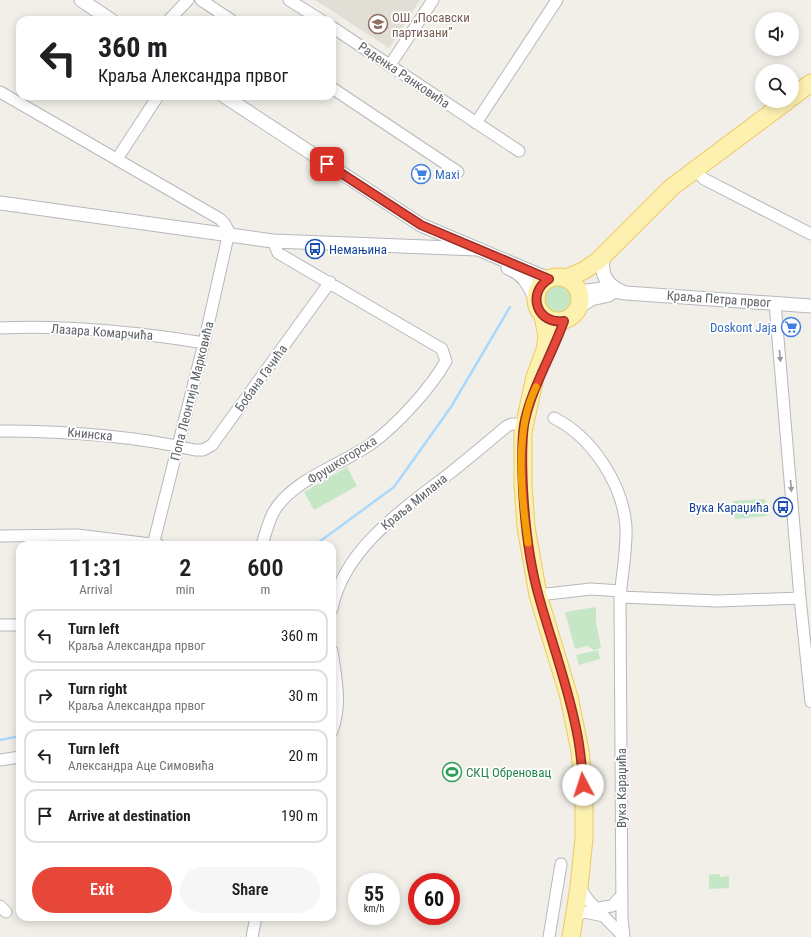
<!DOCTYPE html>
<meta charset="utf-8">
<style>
body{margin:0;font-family:"Roboto Condensed",sans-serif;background:#f6f6f6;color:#202124;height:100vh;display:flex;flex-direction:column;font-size:15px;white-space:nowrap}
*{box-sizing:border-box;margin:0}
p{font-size:13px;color:#757577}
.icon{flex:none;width:22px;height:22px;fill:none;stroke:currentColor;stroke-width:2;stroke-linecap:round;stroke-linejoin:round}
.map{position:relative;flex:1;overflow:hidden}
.side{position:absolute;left:16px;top:541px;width:320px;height:380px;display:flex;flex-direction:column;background:#fff;border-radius:12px;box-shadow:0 2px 10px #0003}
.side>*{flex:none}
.top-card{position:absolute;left:16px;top:16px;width:320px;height:84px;border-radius:12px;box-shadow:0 2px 10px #0003;background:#fff;color:#202124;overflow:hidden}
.buttons{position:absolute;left:755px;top:12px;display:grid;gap:8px}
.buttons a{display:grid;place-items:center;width:44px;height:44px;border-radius:50%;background:#fff;box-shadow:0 2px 10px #0003;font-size:20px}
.speed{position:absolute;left:348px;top:873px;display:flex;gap:8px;font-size:20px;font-weight:700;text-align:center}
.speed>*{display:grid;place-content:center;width:52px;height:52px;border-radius:50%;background:#fff;box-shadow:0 2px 10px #0003;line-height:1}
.speed small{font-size:10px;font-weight:400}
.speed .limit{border:6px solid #d22;background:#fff;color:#111}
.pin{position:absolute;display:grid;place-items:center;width:34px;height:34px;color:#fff;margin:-17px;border-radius:8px;box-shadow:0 2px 6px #0006}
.me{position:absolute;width:44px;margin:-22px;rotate:355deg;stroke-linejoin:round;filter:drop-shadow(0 0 3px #0008)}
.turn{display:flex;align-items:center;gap:14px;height:84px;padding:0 16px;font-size:18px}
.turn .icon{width:52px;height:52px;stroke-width:2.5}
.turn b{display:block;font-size:28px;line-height:34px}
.eta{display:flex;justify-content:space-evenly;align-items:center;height:68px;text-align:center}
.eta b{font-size:24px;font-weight:600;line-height:28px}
.button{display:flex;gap:8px;margin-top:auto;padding:8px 16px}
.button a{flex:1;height:46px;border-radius:24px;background:#e64739;color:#fff;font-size:16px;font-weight:600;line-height:46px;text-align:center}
.button a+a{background:#f6f6f6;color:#202124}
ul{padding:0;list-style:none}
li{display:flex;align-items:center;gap:12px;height:54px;margin:0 8px 6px;padding:0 8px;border:2px solid #e0e0e0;border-radius:12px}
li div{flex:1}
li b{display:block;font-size:15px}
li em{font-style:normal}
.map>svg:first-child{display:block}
</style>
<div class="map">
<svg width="811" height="937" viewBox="0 0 811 937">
<rect width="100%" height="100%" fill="#f1efe8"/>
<path fill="#e1ded6" d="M315,0h105l-31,48z"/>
<path fill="#c5e7c6" d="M543 300a16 16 0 1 1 32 0a16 16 0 1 1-32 0Z
M347,467l10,19 -43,24 -10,-18z
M765,499l2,17 -32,3 -2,-18z
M596,607v15l5,26 -7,2 -7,-4 -12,3 -10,-37z
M598,650l2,9 -21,6 -3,-10z
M720,874v3l9,-1v12l-20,1v-14z"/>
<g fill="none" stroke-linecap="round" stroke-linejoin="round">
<path stroke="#abd9fd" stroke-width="2.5" d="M315,545l79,-58 57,-80 59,-100
M0,740l20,-4"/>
<g stroke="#b5b8bc" stroke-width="13">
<path id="minor" d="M201,0l30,20
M289,0l32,20
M169,20l19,-20
M332,27l187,124
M390,65l43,-65
M332,88l126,84
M0,92l220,127 4,4 5,9 -25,111 -51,202
M476,123l81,-123
M117,159l41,-63
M694,169l10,10 107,55
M775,303l25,295 11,104
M0,328c68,-3 136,4 204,15
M554,418c38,19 69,66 72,109 1,23 -4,47 -6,70
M0,431c66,0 131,4 195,19h8l9,-5 118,-163
M0,536l77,-1 82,10
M262,545c3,-10 6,-22 11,-32 18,-33 68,-48 98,-69 26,-19 59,-55 75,-83l-4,-12 -164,-96 -5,-12
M538,595l53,-6 30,2
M332,609c12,-61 72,-100 118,-136 19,-15 38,-31 57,-47l5,-2h12
M0,625h20
M332,651c4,27 10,54 0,80
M0,760l20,-3
M579,887l10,14 35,36
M0,906l6,6
M597,908l15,-2 10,-11
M574,917l10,-5 20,4
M252,937l4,-20
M549,937l12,-73
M624,937l-2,-19 -2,-321 98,4 82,-3"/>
</g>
<g stroke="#b5b8bc" stroke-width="15">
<path id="tertiary" d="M81,0l30,20
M224,96l197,129 128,54
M0,203l273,38 204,8
M604,254c-4,17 0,30 17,37
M508,268c16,6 21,17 28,32
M580,292l22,-3 24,4 185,13
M579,307l12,-8 18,-4"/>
</g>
<g stroke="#efc863" stroke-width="19">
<path id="primary" d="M792,97l19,-14
M536 299a22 22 0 1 1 44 0a22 22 0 1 1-44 0Z
M566,278l17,-7 15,-10 74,-74 115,-86
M543,316l4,20 -2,14 -10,27 -12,55v53l3,42 12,68 31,102 11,54 4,39v48l-5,49 -8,50"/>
</g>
<use href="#minor" stroke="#fff" stroke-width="11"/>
<use href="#tertiary" stroke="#fff" stroke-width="13"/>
<use href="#primary" stroke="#fdf1b0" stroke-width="17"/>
</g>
<defs><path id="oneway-solid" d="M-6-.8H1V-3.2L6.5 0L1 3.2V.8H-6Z"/></defs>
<g fill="#979a9d">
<use href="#oneway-solid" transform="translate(780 356) rotate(85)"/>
<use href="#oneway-solid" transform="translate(791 486) rotate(85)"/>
</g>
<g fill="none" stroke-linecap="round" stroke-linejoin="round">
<g stroke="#962e25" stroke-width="10">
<path id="route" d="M327,164l94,61 128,54c-23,14 -12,46 15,42 -12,34 -34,70 -40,104 -3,21 -2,43 -1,64 2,36 6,73 16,108 12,43 28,86 37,131 4,18 6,38 7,57"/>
</g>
<use href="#route" stroke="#e64739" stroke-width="7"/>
<path stroke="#f59e0b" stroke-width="7" d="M528,543c-7,-48 -14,-112 8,-156"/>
</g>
<defs>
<g id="school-ring" transform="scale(1)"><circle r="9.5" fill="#fff" stroke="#8d6e63" stroke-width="1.5"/><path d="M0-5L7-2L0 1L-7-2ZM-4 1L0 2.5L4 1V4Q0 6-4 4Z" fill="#8d6e63"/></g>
<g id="supermarket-ring" transform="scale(1)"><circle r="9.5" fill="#fff" stroke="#3f7fe0" stroke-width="1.5"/><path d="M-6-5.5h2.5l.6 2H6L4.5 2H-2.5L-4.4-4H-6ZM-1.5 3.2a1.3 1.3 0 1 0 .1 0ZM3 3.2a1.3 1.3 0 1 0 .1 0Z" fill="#3f7fe0"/></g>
<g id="bus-ring" transform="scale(1)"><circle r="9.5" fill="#fff" stroke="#1a4fb4" stroke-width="1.5"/><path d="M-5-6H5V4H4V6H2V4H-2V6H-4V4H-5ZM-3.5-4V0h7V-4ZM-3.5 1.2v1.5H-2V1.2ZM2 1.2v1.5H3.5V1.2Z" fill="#1a4fb4"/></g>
<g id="stadium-ring" transform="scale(1)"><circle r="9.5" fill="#fff" stroke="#2e9e5b" stroke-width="1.5"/><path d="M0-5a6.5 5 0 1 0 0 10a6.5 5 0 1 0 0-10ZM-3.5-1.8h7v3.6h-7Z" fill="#2e9e5b"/></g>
</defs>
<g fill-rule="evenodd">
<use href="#school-ring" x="378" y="24"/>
<use href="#supermarket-ring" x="421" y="174"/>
<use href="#bus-ring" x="315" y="249"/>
<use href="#supermarket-ring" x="791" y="327"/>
<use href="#bus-ring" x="783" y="507"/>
<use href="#stadium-ring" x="452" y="772"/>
</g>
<g text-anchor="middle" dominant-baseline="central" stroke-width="3.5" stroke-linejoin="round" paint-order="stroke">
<g font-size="13" fill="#785e54" stroke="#fff" text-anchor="start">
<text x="392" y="17">ОШ „Посавски<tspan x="392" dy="15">партизани”</tspan></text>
</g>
<g font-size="13" fill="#5f6368" stroke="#fff">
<text transform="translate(404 75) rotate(34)">Раденка Ранковића</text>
<text transform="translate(719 299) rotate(4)">Краља Петра првог</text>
<text transform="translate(102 332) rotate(4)">Лазара Комарчића</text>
<text transform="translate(261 378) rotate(-54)">Бобана Гачића</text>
<text transform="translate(192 391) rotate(-76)">Попа Леонтија Марковића</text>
<text transform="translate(90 434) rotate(5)">Книнска</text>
<text transform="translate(342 460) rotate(-32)">Фрушкогорска</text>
<text transform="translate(414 502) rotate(-39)">Краља Милана</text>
<text transform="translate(621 788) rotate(-90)">Вука Караџића</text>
</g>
<g font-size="13" fill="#366cbe" stroke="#fff" text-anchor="start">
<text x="435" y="174">Maxi</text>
<text x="777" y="327" text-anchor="end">Doskont Jaja</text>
</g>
<g font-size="13" fill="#164399" stroke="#fff" text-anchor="start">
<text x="329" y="249">Немањина</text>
<text x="769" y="507" text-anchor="end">Вука Караџића</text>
</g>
<g font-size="13" fill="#27864d" stroke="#fff" text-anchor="start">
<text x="466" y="772">СКЦ Обреновац</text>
</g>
</g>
</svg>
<div class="buttons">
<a><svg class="icon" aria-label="sound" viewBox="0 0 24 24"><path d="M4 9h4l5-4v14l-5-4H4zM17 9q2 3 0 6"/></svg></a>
<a><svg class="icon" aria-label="search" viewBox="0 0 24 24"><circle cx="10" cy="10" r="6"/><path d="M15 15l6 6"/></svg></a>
</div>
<div class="speed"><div>55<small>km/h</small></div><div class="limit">60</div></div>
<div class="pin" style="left:327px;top:164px;background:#d93025"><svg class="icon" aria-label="arrive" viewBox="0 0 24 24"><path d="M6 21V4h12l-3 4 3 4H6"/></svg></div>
<svg class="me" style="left:583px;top:785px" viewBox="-20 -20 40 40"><circle r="19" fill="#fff"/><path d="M0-13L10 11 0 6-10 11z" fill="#e64739"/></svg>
<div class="top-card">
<div class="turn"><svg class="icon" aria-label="left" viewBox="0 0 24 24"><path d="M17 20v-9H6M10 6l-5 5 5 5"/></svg><div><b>360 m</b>Краља Александра првог</div></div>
</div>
<section class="side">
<div class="eta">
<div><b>11:31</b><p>Arrival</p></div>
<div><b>2</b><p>min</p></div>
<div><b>600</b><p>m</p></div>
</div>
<ul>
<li><svg class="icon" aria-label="left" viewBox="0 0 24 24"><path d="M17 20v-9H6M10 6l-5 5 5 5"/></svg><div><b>Turn left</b><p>Краља Александра првог</p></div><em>360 m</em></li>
<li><svg class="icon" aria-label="right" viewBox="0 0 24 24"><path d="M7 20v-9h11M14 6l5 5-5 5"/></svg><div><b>Turn right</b><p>Краља Александра првог</p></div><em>30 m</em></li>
<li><svg class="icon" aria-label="left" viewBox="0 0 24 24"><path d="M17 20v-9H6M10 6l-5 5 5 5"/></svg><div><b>Turn left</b><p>Александра Аце Симовића</p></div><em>20 m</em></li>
<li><svg class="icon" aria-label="arrive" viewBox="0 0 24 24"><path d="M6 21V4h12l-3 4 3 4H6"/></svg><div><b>Arrive at destination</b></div><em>190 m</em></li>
</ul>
<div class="button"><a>Exit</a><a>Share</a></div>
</section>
</div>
